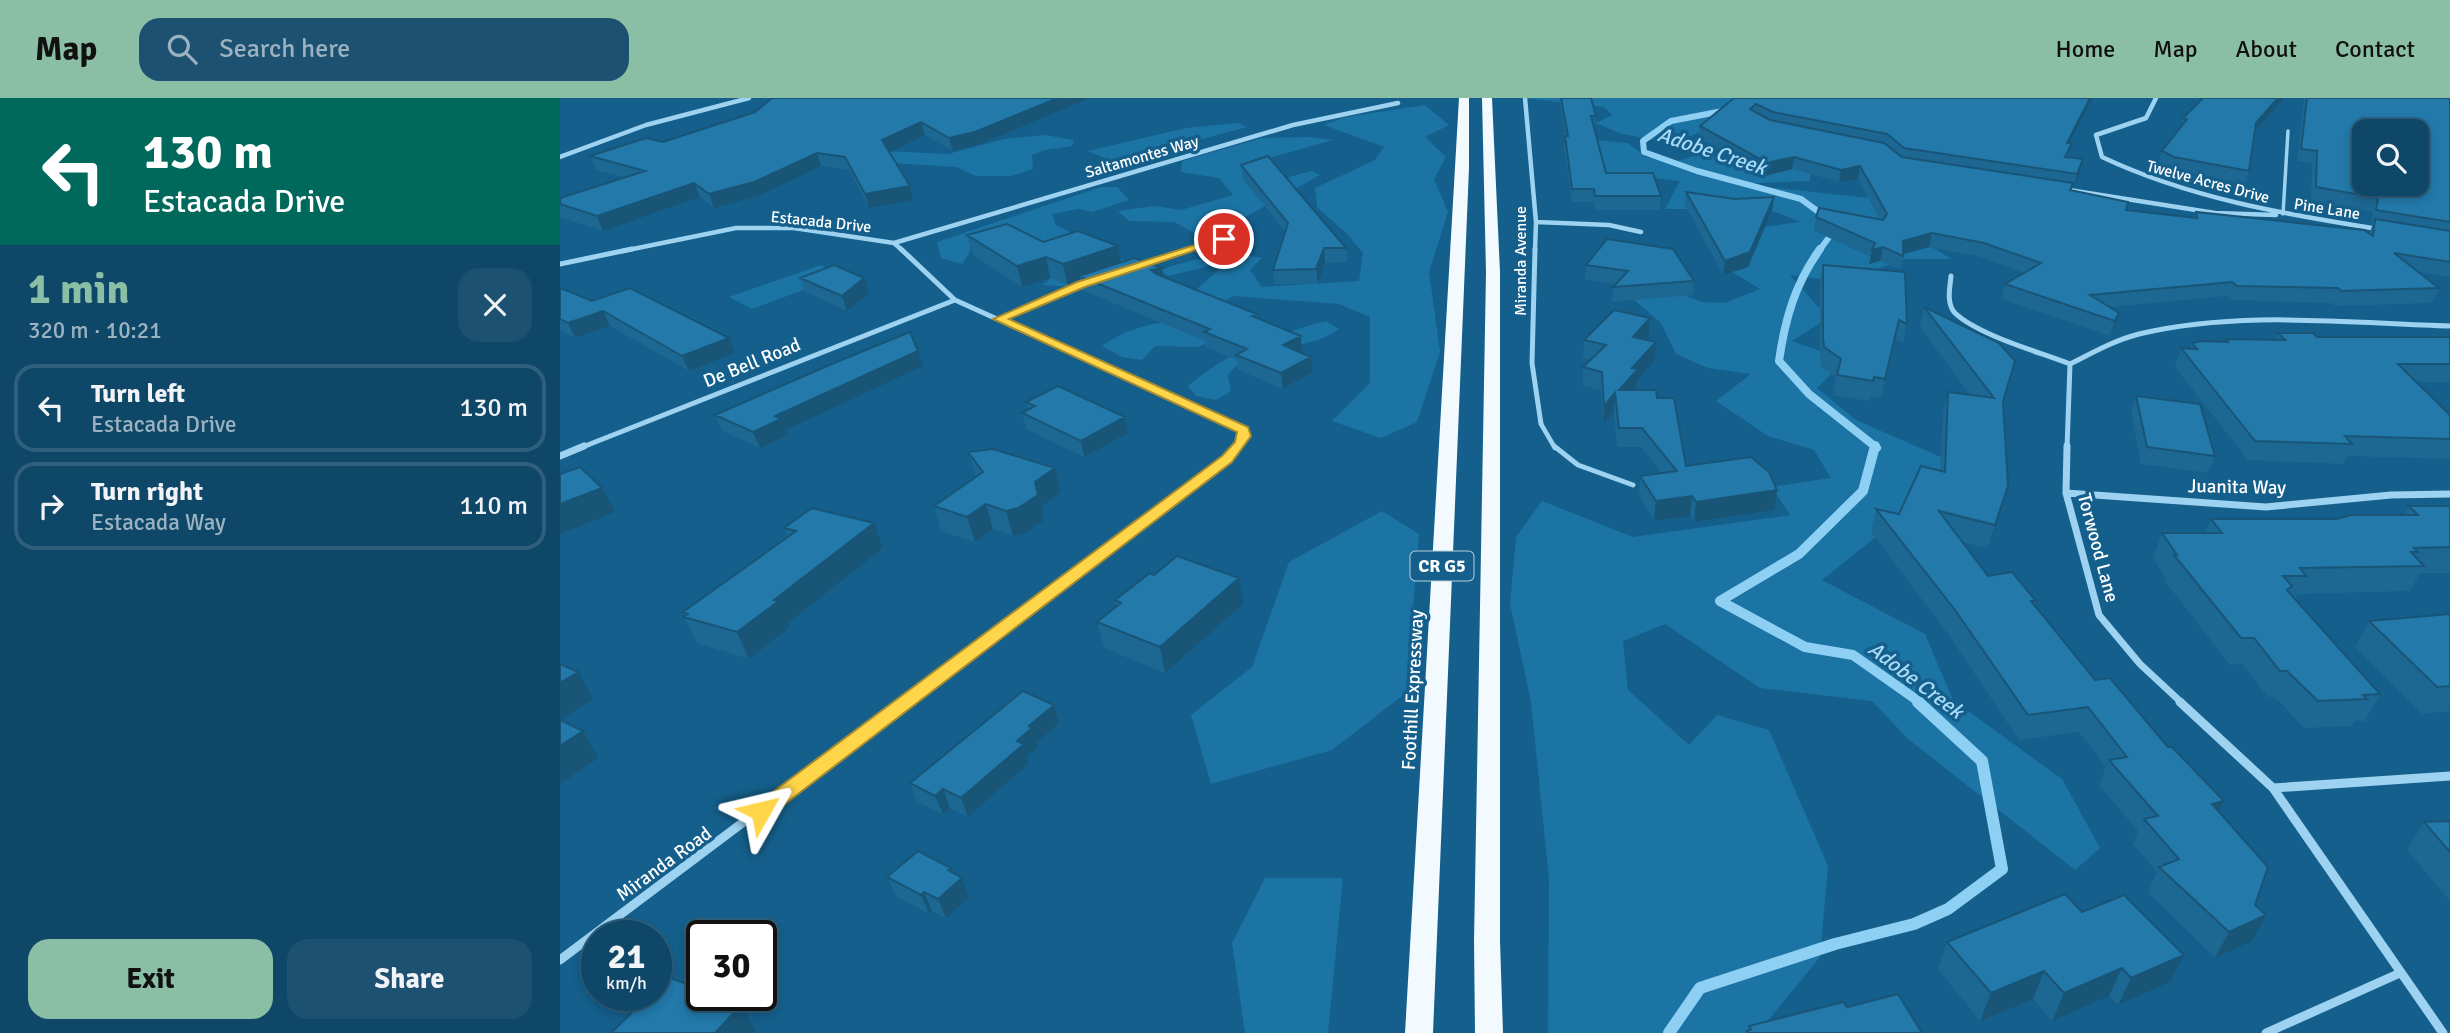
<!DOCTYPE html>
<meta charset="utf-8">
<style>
body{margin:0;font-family:Signika,sans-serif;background:#1d5171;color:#f1f3f6;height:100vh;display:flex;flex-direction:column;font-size:26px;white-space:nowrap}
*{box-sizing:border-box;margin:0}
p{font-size:23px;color:#9bb2c0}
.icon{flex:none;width:38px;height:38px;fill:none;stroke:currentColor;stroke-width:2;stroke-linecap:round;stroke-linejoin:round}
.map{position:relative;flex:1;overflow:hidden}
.drawer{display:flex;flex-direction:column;background:#0f4768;width:560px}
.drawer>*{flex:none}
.guide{background:#00695c;color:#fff;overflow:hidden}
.controls{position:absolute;left:1792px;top:21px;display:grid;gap:14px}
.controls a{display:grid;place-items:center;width:77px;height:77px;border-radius:14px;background:#0f4768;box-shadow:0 4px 10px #0003,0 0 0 2px #2f5f7c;font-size:35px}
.speed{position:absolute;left:21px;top:822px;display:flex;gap:14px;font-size:35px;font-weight:700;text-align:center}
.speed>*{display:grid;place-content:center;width:91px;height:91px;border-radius:50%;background:#0f4768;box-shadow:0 4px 10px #0003,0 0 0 2px #2f5f7c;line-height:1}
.speed small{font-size:18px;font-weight:400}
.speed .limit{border:4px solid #111;border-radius:10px;background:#fff;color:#111}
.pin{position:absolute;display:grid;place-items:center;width:60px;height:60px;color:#fff;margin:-30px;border:4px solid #fff;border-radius:50%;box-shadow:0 2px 7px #0007}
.me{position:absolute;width:77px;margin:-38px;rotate:53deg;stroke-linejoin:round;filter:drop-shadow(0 0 5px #0008)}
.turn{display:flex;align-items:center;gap:24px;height:147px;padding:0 28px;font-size:32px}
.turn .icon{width:91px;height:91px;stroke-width:2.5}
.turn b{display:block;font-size:49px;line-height:60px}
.round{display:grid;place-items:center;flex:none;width:74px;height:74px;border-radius:21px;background:#1d5171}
.summary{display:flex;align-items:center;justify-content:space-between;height:119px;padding:0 28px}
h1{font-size:42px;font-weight:800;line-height:52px;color:#8abfa5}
.cta{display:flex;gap:14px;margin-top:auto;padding:14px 28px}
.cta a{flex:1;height:80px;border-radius:21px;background:#8abfa5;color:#111;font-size:28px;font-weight:800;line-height:80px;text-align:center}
.cta a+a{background:#1d5171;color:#f1f3f6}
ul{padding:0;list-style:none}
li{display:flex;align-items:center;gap:21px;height:88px;margin:0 14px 10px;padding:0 14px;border:4px solid #2f5f7c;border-radius:21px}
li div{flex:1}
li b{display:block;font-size:26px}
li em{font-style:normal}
header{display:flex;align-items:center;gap:42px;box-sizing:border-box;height:98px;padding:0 35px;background:#8abfa5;color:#111}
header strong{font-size:33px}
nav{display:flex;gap:38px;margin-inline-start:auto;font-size:24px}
.search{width:490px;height:63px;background:#1d5171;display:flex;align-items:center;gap:18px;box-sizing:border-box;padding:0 24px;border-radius:21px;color:#9bb2c0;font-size:26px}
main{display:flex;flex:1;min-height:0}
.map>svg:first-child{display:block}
</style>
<header>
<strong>Map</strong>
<div class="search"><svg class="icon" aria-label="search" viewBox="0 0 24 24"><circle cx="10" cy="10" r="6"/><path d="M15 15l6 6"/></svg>Search here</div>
<nav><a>Home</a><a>Map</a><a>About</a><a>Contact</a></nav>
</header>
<main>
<section class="drawer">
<div class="guide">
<div class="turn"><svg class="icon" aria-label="left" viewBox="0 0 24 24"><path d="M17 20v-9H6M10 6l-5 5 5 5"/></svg><div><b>130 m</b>Estacada Drive</div></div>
</div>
<div class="summary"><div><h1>1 min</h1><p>320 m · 10:21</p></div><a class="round"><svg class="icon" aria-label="close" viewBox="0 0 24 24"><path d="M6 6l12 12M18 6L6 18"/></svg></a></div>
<ul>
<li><svg class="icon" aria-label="left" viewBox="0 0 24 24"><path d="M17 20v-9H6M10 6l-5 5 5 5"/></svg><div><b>Turn left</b><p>Estacada Drive</p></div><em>130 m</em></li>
<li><svg class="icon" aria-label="right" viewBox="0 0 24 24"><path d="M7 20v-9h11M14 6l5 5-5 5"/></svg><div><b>Turn right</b><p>Estacada Way</p></div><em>110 m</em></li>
</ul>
<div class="cta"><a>Exit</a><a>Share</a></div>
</section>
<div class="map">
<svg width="1890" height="935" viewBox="0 0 1890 935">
<rect width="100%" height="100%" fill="#145f8b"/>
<path fill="#1c74a5" d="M964,0h380l-175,24 -39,14 -32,5 -39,-8 -23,-10 16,-8 -8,-8z
M865,7l24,20 -24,12 21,20 -12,22 14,33 -19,60 11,80 -23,70 -36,16 -49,-17 38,-38v-66l-31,-13 -106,-8 -21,14 -28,-9 43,-39 -59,14 -9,-6c36,-11 66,-20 103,-12l-12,12 12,17 97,-6 4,-28 -16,-19 -30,-27 -2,-19 60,-28 9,-13 -60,-22 22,-8z
M677,25l10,4 -112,30 -26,3 -21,-9 98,-23z
M485,37l29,5 -2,6 -27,4 -13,5 1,14 -22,7h-35l-20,-9 -79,-5 9,-11 62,3 56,-15z
M749,39l24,3 -82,23 20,19 40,-11 9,4 -96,54 -28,5 -22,-12 -45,-1 -11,-10 37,-5 26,4 52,-15 -14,-17 -38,-6 1,-11 80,-23z
M1035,42l33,3 18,14 30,5 22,-8 112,15v12l-73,3 141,15 38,39 36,21h-48l-61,23 -53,-7 38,43 -36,23 53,19 -28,28 39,32 94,41 -47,54 -81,65 103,54 28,66 109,79 38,69 -25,22 -167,-131 -36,-38 -112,-13 -95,-64 -42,17 5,49 61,55 28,-30 52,15 59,136 -8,91 -62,76h-210l1,-153 -18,-179 -21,-97 6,-67 26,-36 91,36 157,-22 -18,-28 59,-9 -17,-28 -46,-14 -52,-35 35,-27 -43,-6 -32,-14 -15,-31 -36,-31 16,-13 61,23 23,1 35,-14 -41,-25 23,-34 58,-8 -32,-13h-103l15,-28 -80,-9z
M541,89h16l12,13 -37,12 -14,-3 -26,5 4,11 71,37 -55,25 -30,-2 16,-12 -17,-32 -25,-14 -46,12v13l-8,12 -21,-6 -4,-16z
M261,167l23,10 -92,34 -23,-12z
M627,221l35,20 -25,8 -42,-1 -13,14 -20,-3 -20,-11c27,-19 52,-23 85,-27z
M766,223l13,8c-32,25 -83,10 -111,46l3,16 -15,9 -20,-4 -8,-10c39,-34 88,-52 138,-65z
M822,413l37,23 -13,159 -74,57 -121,34 -20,-69 61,-48 37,-105z
M705,780h78l-15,155h-83l-13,-90z"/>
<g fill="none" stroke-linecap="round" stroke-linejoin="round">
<path stroke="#8ed0f3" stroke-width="6" d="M1168,12l-57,11 -28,20 1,11 53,19 104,28 26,19
M1259,153l16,-22"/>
<path stroke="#8ed0f3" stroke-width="8" d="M1260,151c-25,35 -35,70 -41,112l30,33 68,54"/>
<path stroke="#8ed0f3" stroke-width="10" d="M1315,348l-12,45 -64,63 -79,47 85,46 48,8 68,48"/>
<path stroke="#8ed0f3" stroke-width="12" d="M1109,935l31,-45 135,-44 79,-20 34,-15 54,-40 -20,-108 -64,-59"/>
<path stroke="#9dd2f0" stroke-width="3.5" d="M1723,116l5,-83"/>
<path stroke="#9dd2f0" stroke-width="4.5" d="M981,326l14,24"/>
<path stroke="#9dd2f0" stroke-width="5" d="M994,348l24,19 55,20"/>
<path stroke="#9dd2f0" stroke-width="7" d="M57,819l19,19"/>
<path stroke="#9dd2f0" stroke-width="4.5" d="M965,0l11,124 -1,29
M1596,0l-10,20 -50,17 6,22c87,41 181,57 276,72
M0,59l86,-32 103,-27
M1509,92l146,23 61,2
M976,124l73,3 32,7
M334,145l399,-118 105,-22
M63,153l113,-23h58l100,15 9,8
M626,153l38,-12"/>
<path stroke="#9dd2f0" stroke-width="5" d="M341,151l54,51 288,130 1,6 -10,12
M975,151l-3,114 9,61
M0,166l72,-15
M580,168l52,-17
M1391,178c-1,11 -5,28 4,37 23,22 84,39 115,51
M439,221l90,-37
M20,350l375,-148
M1507,350l3,-84c22,-11 45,-24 69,-30 101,-24 208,-11 311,-8"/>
<path stroke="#9dd2f0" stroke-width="7" d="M1507,348l-1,47 33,122 41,49 42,39
M0,358l24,-10
M1506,395l200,14 125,-12 59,-1
M341,605l325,-244 10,-13"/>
<path stroke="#9dd2f0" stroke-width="9" d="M1620,604l93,86 170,245
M1713,690l177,-12
M0,862l343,-258
M1706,935l134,-60"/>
<path fill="#f2faff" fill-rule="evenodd" d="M899,0h10v70l-36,865h-28z
M922,0h10l8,174v669l3,92h-28l-1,-92 12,-669z"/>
</g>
<path fill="#1d6892" d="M530,0l-112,47 -25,6 -28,-16 -36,17 24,48 -44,8 -20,-38 -28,-4 -62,30 -45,12 -14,-11 -97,34 -43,-14v-19l65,-21 -29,-7 -6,-14 73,-14 92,-30z
M999,0h32l5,18 -1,12h-1l12,45 55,23 -1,14h-66v-8h-22l-8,-54 1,-12z
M1174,0h359l-23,45 -2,14 12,15 -9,19 55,19 68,7 2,-5 173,22 4,-10 -2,-1 2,-11 -62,-12 1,-36 -15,-3 7,-63h146v179l-32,-5 21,16 -7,15 -97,3 -3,-3 -101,-3 -4,-4 -117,11 9,6 -5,15 -4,8 -109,-37 4,-15 19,-11 -43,-16 -52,-10 -26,7 -2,16 -21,-9 -11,3 2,-7 -57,-26 2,-14 64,3 -22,-41 -19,3 -47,-13 -27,7 -66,-38 1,-12z
M1623,20l72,14 -6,39 -4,13 -75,-14 -12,-7 4,-12 18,-23z
M681,67l105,83 1,14 -22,1 -7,21h-44l-1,-14 12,-39 -43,-53z
M1126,94l86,19 -24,56 -25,8 -38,-70z
M407,137l76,7 78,20 42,15 94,37 1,4 44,34 -1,1 11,19 -29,17 -44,-19 -2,-10 -31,-13 -1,-6 -123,-51 -2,-9 -12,4 -18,-7 -28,9 -49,-32z
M1026,167l108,16 -1,14 -81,7 1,-15 2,-3 -30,-5z
M1263,167l84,59 -4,19 -8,-4 -14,59 -10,-1 -2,4 -36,-6 3,-17 -15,-11 -1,-10v-74z
M240,180l69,15 -22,18 -42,-19z
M0,190l32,13 143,52 -46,18 -79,-45 -35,12 -15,-8z
M1364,209l80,95 4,84 -6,22 -14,40 -26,-6 26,34 48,25 -2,5 61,74 129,121 -5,10 36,94 -3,36 -37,17 -67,-66 9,-20 -24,-28 5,-13 -39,-46 7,-18 -27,-35 -60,8 -71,-106 -77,-102 5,-23 23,5 41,-43 3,-58 5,-21 22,3 -50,-68z
M1090,220l-1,18 -4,4 11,2 -1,18 -18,20 -1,8 -1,2 22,8 29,68 88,44 -80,12 -4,-6 -36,5 -15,-25 1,-20 22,-3 -21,-26h-24l-3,-35 -11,12 -2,-34 -18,-4v-19l8,-7 -8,-2 1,-18z
M1718,235l39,4h133v45h-33l33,33v44l-103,-3 -4,8 -95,-4 -73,-93 6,-19 9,1 2,-6 33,-1 1,-3 50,1z
M363,268l-137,64 2,5 -28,13 -38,-17 -7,-16z
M1576,298l79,60 -7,17 -67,-9 -10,-52z
M466,304l99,15 3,16 -44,24 -58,-28 -4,-16 6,-4z
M408,354l87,16 6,24 -19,14 2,14 -19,13 -12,3 -20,-7 -18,13 -34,-11 -7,-25 42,-29z
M1849,408h41v67h-30l-10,18 -112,3 -3,5 85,95 -15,27h-10l-3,5 -48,2 -29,-31h-7l-26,-33 -12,1 -66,-85 1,-3 -12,-19 9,-25h43l6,-14h126l67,-4z
M224,430l99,20 -95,75 2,4 -41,32 -52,-16 -13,-26 1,-1 -2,-4 105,-75z
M594,477l85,3 4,26 -78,69 -61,-25 -7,-26 19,-16 -1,-6z
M1890,516v97l-28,3 -67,-67 14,-26z
M499,625l-22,20 1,4 -11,9 2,7 -61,54 -18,-9 -7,6 -26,-12 -7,-19z
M1890,723v80l-43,-51 17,-28z
M393,775l9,5 7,19 -23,21 -14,-7 -3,3 -33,-18 -9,-19z
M1522,814l88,70 -52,23 -9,-9 -57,25 -19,-22 -53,22 -42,-52 9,-27z"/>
<path fill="#185577" d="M498,0h32l-112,47 -25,6 -4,-13z
M1530,0h3l-30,57 4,-12z
M1718,0h6l-32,37 4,-12z
M361,24l4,13 -39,19 -4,-14z
M257,55l4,13 -62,30 -45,12 -5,-14z
M1234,59l-2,12 -27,7 2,-13z
M1523,61l-3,13 -6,15 3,-13z
M1300,68l-2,13 -19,3 2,-12z
M134,85l6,14 -97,34 -6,-15z
M350,88l3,14 -44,8 -4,-14z
M1214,99l-2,14 -24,56 -25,8 2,-14z
M1372,135l-3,14 -29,8 3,-14z
M558,148l4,20 -43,10 1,5 -12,4 -5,-21z
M1323,149l-3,14 -11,3 3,-14z
M764,150l1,15 -7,21 -2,-15z
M486,159l4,21 -28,9 -5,-21z
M602,170l2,15 -13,-13z
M304,180l5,15 -22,18 -5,-15z
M43,213l7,15 -35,12 -7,-15z
M1559,215l-5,15 -4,8 5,-15z
M1090,220l-1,18 -17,19 1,-18z
M741,238l1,16 -17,9 -2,-16z
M169,240l6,15 -46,18 -7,-15z
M1096,244l-1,18 -18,20 -1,8 -18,20 1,-18 13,-22z
M358,253l5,15 -137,64 2,5 -28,13 -7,-16 22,-16z
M751,259l1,15 -29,17 -2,-16z
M1055,295l-1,19 -11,12 1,-18z
M565,319l3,16 -44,24 -3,-16z
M495,370l6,24 -19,14 2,14 -19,13 -12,3 -7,-25 29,-29z
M1448,388l-6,22 -14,40 7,-23z
M42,390l13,24 -55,22v-30z
M1217,392l-3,20 -80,12 2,-20z
M1132,398l-2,20 -36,5 2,-20z
M426,406l7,25 -18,13 -8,-25z
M314,425l9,25 -95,75 2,4 -41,32 -12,-27 37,-32z
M679,480l4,26 -78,69 -5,-26z
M18,574l15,27 -33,21v-37z
M494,607l5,18 -22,20 1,4 -11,9 2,7 -61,54 -7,-19 56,-57 12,-15z
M23,633l15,27 -38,26v-38z
M383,691l7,19 -7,6 -8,-18z
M1664,703l-12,25v-22z
M391,770l5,15 6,-5 7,19 -23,21 -8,-19 10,-29z
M364,794l8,19 -3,3 -8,-19z
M1706,817l-14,26 -37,17 14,-26z
M1624,857l-14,27 -52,23 13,-27z
M1562,870l-13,28 -57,25 12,-28z
M1484,873l-11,28 -53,22 11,-28z
M181,907l16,28h-42z"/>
<path fill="#2279aa" stroke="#185577" stroke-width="2" fill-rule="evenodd" d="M212,0h286l-83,34 -26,6 -28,-16 -39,18 28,46 -45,8 -20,-37 -28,-4 -63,29 -45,12 -15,-11 -97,33 -37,-12v-6l85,-27 -55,-15 56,-18 17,4 92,-30z
M1001,0h30l5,18h-5l15,57h47l8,23h-66l-1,-7h-22l-7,-53h3z
M1174,0h356l-23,45h5l-7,14 18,2 -6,15 -173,-26 -17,-14 -114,-22 -17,-8 -6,5 20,11 114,23 18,14 171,26 -3,7 58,12 -2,8 71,8 -1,-6 168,18 9,6 2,-17 75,12v31l-56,-9 45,35 -98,3 -3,-3 -101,-2 -5,-4 -142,13 29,18 -4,8 -110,-37 36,-21 -57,-20 -52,-10 -29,8v15l-20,-9 -11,3 3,-7 -59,-26 3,-9 64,12 4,-6 -27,-48 -19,4 -47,-13 -27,6 -67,-37z
M1643,0h75l-22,25 -7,48 -75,-14 -12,-6 25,-32 -4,-1z
M1747,0h143v124l-74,-12 2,-12 -62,-11 1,-36 -16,-2zM1804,33h53v53h-53z
M708,58l78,92h-22l-8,21 -43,1 15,-47 -47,-58z
M1126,94l49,7 39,-2 -24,55 -25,9z
M447,126l36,18 35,-11 40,15 -55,18 -17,-7 -29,9 -50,-31z
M1047,141l66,10 21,32 -81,6 15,-16 -42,-6z
M574,160l28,10 -11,2 5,4 101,40 -5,2 49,20 -18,9 28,12 -30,16 -45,-18 11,-6 -43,-17 6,-3 -131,-53z
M274,167l30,13 -22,18 -42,-18z
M1263,167l82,7 2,52 -8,-4 -14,59 -11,-2 -1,4 -36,-6 4,-16 -17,-12 -1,-9z
M0,190l32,13 38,-13 99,50 -47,18 -79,-45 -35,12 -8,-4z
M1364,209l75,36 16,18 -12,40 5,85 -13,39 -56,-14 49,65 24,-4 24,29h-5l64,79 15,-2 58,69h4l52,54 -12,3 56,63 -13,38 11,10 -37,17 -70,-65 20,-8 -35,-40 14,-3 -49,-56 18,-3 -39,-50 -60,8 -73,-105 -79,-101 23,5 22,-48 24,6 3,-80 46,6z
M1054,212l36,8 -17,19 23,5 -24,26 6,1 -19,21h37l1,8h17l12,68 65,-9 18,15 8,18 -81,12 -4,-6 -36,5 -16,-25 37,-5 -35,-43h-23l-4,-35 -11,13 -2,-34 -19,-5 23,-22 -22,-5z
M350,234l8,19 -143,65 6,3 -28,13 -38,-17 119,-52z
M1718,235h35l4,4h133v27h-52l52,51v24l-105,-3 7,8 -97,-3 -74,-93 16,1 -5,-6 10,-2 26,1 -2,-3 59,1z
M498,288l67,31 -44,24 -59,-28 13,-7 -9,-4z
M1576,298l64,8 15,52 -68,-9z
M433,351l62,19 -20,14 3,13 -20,13 -12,3 -20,-7 -19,13 -33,-11 49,-34 -15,-20z
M20,369l22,21 -42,16v-30z
M1849,408h41v41l-36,1 4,4h-7l13,14 -124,2 6,8h-23l9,10 -5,4 93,104 -17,1 4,4 -49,2 -31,-30h-7l-26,-33h-13l-67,-83h3l-15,-22h60l-11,-14h126l14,-4h67z
M252,410l62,15 -100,77 5,1 -42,31 -53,-15 4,-3 -5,-2 113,-81 -12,-3z
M617,458l62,22 -79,69 -63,-25 24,-19 -6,-3 35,-27 4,2z
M1890,516v72l-13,1 -68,-66z
M0,566l18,8 -18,11z
M463,593l31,14 -25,21 3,2 -15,13 7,3 -63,54 -18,-9 -8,7 -25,-13z
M0,622l23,11 -23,15z
M1890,723v31l-26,-30z
M358,753l33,17 -3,2 14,8 -24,21 -14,-7 -3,3 -34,-18z
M1505,796l17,18 42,-17 60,60 -53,23 -9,-10 -58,25 -20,-22 -53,22 -44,-51z
M108,879l34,13v6h14l25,9 -26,28h-104l38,-37h7v-8z
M1338,896l24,39h-174l-1,-2 4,-2 -2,-3 94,-24 4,5z"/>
<path fill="#ffd54a" stroke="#a68a30" stroke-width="2" d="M660,139l9,2 -144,48 -76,32 239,108 3,9 -19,26 -464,355h-14l-3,-6 3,-5 468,-350 13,-14 2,-10 -244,-113 84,-37z"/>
<g text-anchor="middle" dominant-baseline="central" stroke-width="7" stroke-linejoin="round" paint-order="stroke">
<g font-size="16" fill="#fff" stroke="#145f8b">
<text transform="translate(582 59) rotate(-16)">Saltamontes Way</text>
<text transform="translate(1648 84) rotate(15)">Twelve Acres Drive</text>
<text transform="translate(1767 111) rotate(9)">Pine Lane</text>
<text transform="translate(261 124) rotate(6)">Estacada Drive</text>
<text transform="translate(961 163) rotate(-90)">Miranda Avenue</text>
</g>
<rect fill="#145f8b" stroke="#b8cfdc" stroke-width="2" x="850.5" y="453.5" width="63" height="29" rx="5"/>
<g font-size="18" font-weight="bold" fill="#fff">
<text x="882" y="468">CR G5</text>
</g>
<g font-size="19" fill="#fff" stroke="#145f8b">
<text transform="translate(192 265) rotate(-22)">De Bell Road</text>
<text transform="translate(1677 389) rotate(1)">Juanita Way</text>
<text transform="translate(1538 450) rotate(75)">Torwood Lane</text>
<text transform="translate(853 592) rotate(-87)">Foothill Expressway</text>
<text transform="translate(104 766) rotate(-36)">Miranda Road</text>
</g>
<g font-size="21" font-style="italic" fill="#a8dbf7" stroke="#145f8b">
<text transform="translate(1152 53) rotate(18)">Adobe Creek</text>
<text transform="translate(1356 582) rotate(37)">Adobe Creek</text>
</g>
</g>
</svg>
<div class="controls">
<a><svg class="icon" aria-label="search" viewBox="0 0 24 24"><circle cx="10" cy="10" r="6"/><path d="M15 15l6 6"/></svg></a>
</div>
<div class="speed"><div>21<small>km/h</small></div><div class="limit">30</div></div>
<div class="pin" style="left:664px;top:141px;background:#d93025"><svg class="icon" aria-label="arrive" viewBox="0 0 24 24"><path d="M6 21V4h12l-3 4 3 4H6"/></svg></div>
<svg class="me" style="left:201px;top:713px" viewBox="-20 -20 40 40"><path d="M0-17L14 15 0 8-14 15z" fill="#ffd54a" stroke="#fff" stroke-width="4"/></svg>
</div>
</main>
